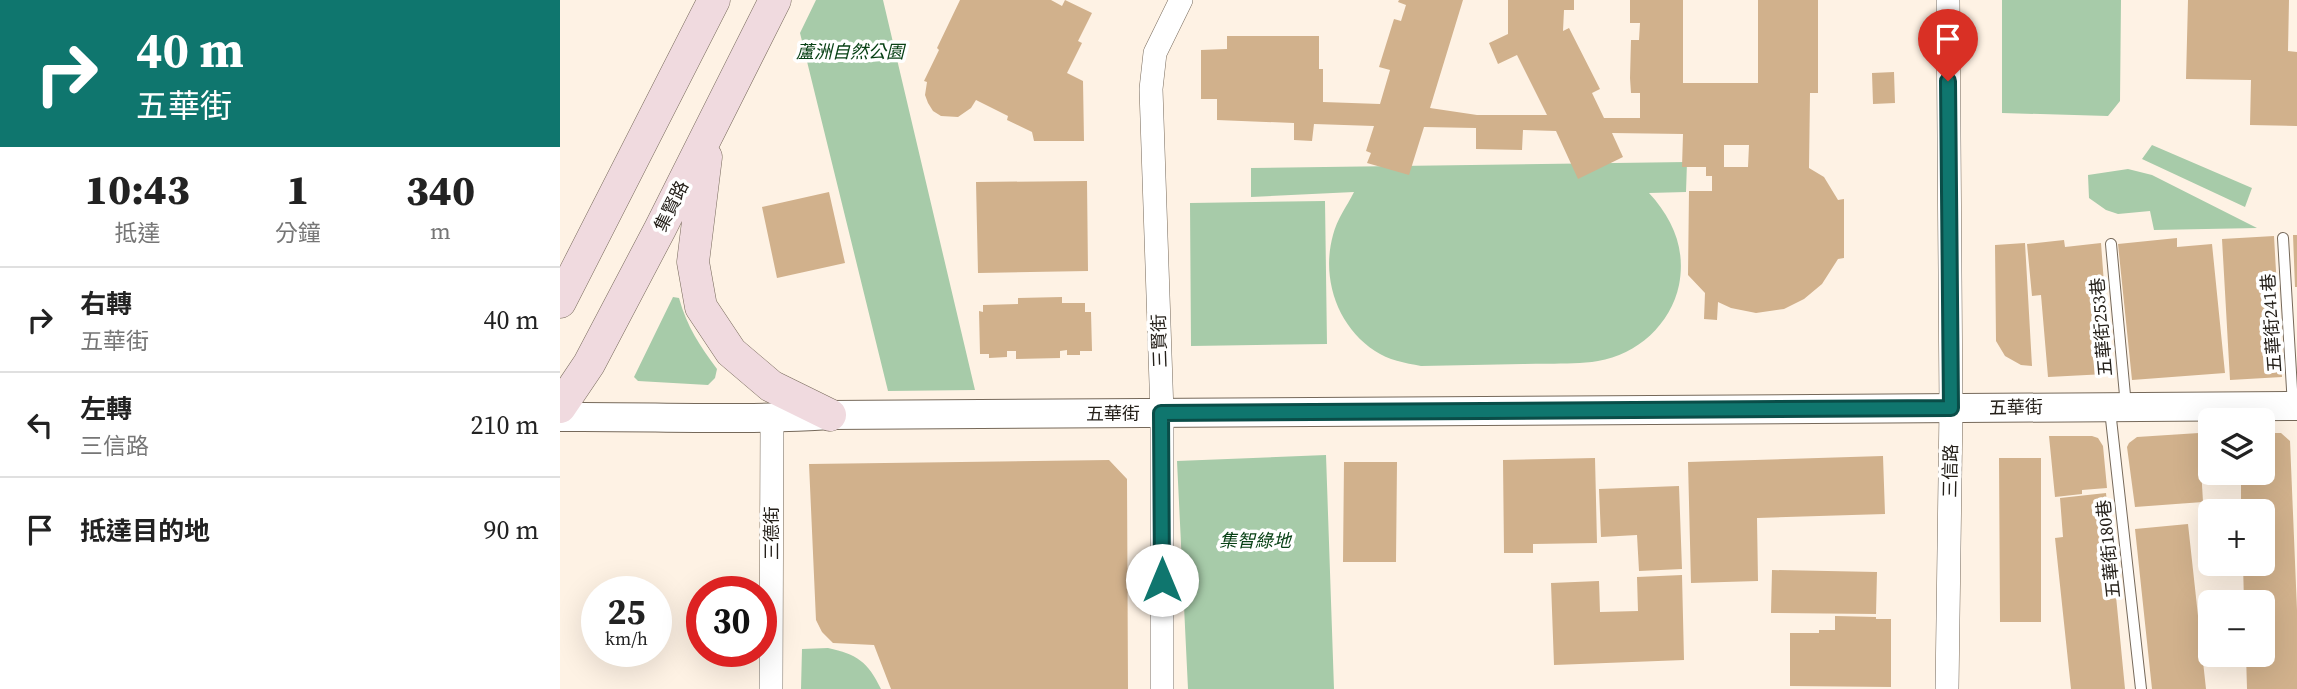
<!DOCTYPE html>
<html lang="zh-TW">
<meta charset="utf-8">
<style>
body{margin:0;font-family:"Source Serif 4","Noto Sans TC",serif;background:#f2f2f2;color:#222;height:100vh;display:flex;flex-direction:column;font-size:26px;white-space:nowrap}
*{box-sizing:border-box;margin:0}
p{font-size:23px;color:#767676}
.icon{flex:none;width:38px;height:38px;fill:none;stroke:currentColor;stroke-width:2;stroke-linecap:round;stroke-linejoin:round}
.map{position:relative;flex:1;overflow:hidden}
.side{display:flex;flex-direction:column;background:#fff;width:560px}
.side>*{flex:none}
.guide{background:#0f766e;color:#fff;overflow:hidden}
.buttons{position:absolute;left:1638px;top:408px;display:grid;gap:14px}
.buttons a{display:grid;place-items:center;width:77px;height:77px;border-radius:10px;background:#fff;box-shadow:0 7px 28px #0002;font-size:35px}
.speed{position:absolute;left:21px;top:576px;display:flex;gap:14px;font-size:35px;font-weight:700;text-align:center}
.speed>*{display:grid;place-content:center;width:91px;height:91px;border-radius:50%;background:#fff;box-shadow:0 7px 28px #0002;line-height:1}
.speed small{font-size:18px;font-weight:400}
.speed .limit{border:10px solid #d22;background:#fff;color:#111}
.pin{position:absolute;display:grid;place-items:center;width:60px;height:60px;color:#fff;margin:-72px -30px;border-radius:50% 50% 50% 0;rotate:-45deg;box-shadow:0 0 7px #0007}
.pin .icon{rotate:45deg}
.me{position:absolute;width:77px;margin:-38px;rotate:0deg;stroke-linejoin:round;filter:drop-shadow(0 0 5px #0008)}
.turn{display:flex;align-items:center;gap:24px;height:147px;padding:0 21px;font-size:32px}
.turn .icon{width:91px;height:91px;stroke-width:2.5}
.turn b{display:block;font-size:49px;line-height:60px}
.eta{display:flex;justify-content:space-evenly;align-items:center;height:119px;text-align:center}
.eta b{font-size:42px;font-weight:800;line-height:49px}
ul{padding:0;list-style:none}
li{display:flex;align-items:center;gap:21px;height:105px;padding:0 21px;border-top:2px solid #e0e0e0}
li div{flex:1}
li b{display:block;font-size:26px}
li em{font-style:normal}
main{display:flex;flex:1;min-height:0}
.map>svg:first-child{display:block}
</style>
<main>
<section class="side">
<div class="guide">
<div class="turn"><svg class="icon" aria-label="right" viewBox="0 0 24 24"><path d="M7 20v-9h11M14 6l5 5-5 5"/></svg><div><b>40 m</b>五華街</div></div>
</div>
<div class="eta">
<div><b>10:43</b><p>抵達</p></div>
<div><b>1</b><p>分鐘</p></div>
<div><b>340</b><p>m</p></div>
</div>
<ul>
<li><svg class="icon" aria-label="right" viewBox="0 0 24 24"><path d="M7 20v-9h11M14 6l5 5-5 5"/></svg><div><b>右轉</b><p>五華街</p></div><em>40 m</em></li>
<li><svg class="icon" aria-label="left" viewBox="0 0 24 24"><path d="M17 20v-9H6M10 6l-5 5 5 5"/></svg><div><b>左轉</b><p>三信路</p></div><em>210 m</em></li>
<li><svg class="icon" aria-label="arrive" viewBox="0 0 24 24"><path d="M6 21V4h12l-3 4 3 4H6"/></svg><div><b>抵達目的地</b></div><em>90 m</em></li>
</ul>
</section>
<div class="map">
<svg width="1737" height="689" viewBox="0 0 1737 689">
<rect width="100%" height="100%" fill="#fef2e4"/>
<path fill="#a7cba9" d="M256,0h67l92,390 -87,1 -88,-358z
M1442,0h119l-1,101 -12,15 -106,-3z
M1592,145l100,43 -7,19 -103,-48z
M1127,162l-1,30 -37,1c24,26 37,56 30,92 -8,39 -42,70 -81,76 -24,4 -51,2 -75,3 -34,1 -68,1 -102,2 -16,-3 -33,-6 -46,-15 -38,-25 -54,-73 -42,-116 4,-16 14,-29 21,-43l-103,5v-29z
M1568,169l24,6 105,53 -103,2 -4,-19 -32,3 -12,-4 -17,-12 -1,-23z
M765,201l2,143 -136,2 -1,-143z
M113,297l6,1c8,29 21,48 38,71l-2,9 -7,7 -70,-4 -4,-4z
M766,455l8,234h-146l-11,-228z
M268,648c29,6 40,14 53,41h-80l1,-40z"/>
<path fill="#d1b18c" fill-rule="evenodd" d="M400,0h91l11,6 3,-6 27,13 -14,28 4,2 -15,30 16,8 1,60h-50l-2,-9 -25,-12 1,-4 -32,-16 -5,8 -13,9 -17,-1 -8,-5 -5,-8 -3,-8 2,-13 -3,-1 15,-31 -2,-2z
M839,0h64l-33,108 47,7h70l-30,-60 -19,9 -9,-21 19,-9v-34h66v10h-10l-1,21 6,-3 31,61 -8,4 12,25h36v-25h-9l-1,-15 1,-38h8l1,-17h-10v-23h53v83h75v-83h60v93h-8l-1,75 15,9 14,23 6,-1v59l-6,1 -16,25 -18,15 -20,10 -28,4 -25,-5 -13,-6 -1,18 -13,-1 1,-26 -17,-18 1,-84h23v-15h-6v-9h-24l1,-33 -71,-1 11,24 -45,22 -22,-48 -33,-1 -1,20 -46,-1v-21l-52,-1 -15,48 -42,-12 4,-10 -5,-2 8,-25 -60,-2 -2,17 -18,-1v-17l-77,-3v-21h-16v-49l26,-1v-13h92v33h4v33l57,2 10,-34 -11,-3 15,-48 7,2 5,-16 -8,-3zM1164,145h25l-1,22h-24z
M1628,0h101l-1,51 9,1v74l-47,-1 1,-45 -65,-1z
M1334,72l1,31 -22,1 -1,-31z
M527,181l1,90 -110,2 -2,-91z
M269,192l16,71 -68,15 -15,-71z
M1733,235h4v52h-2z
M1714,236l8,141 -52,3 -8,-141z
M1617,238v9l35,-3 13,129 -93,7 -14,-136z
M1504,240l1,7 36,-4 5,68h-5l5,63 -58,3 -7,-82 -9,1 -5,-52z
M1465,243l7,123 -11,-1 -16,-9 -9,-15 -1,-96z
M502,297v6h23v9h6l1,39h-12v4h-13v-5l-7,1v7l-44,1v-8h-9v6l-18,1v-4h-9l-1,-43 4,1v-7l35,-1v-6z
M1639,433l4,69 -68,5 -8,-60 2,-4 8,-6z
M1703,433h18l9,8 7,169v79h-50l-1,-35h17v-52h-19l-1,-38h20v-53h-22v-33l-38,1 2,-45h5v38h53z
M1489,436h43l6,2 5,8 4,42 -25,2v4l-27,3z
M1323,456l2,58 -128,4 1,63 -67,2 -3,-121z
M1035,458l2,85 -64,1v9h-29l-1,-93z
M1439,458h42v164h-41z
M549,460l18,19 1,210h-237l-17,-44 -41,-2 -11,-11 -6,-12 -7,-156z
M784,462h53l-1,100h-53z
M1119,486l3,83 -43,2 -2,-36 -36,2 -2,-48z
M1546,493l19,196h-54l-16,-151 8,-1 -3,-39z
M1628,524l18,165h-54l-17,-160z
M1212,570l105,2 -1,42 -105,-1z
M1122,575l2,85 -130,5 -3,-82 48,-2 1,31 38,-1 -1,-34z
M1275,616l41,1v2h15v68l-101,-1v-53h29v-3h16z"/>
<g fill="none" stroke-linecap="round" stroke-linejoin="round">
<g stroke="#76695a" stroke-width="12">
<path id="service" d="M1723,238l10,168
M1551,244l15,162
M1550,410l31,279"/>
</g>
<g stroke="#76695a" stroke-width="24">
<path id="minor" d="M211,689l1,-270
M602,689v-276l-11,-324 4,-36 26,-53
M1387,689l4,-281 -3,-408"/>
</g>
<g stroke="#76695a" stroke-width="30">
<path id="tertiary" d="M0,417c90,-1 180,4 270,-2l1467,-9"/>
</g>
<g stroke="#76695a" stroke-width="33">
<path id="secondary" d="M146,157l-13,105 8,45 30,45 40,34 59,29
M0,302l154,-302
M0,407l29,-43 71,-135 115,-229"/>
</g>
<use href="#service" stroke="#fff" stroke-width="10"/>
<use href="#minor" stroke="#fff" stroke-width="23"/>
<use href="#tertiary" stroke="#fff" stroke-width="28"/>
<use href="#secondary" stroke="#f0dadf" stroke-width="32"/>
</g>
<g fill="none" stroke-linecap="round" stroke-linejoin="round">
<g stroke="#0a4d48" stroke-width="18">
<path id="route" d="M602,580l-1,-167 790,-5 -3,-327"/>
</g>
<use href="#route" stroke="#0f766e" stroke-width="12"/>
</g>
<g text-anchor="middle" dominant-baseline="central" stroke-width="7" stroke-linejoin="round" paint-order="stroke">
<g font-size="18" font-style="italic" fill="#084115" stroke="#fff">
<text x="290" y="51">蘆洲自然公園</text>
<text x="695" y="540">集智綠地</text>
</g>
<g font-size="18" fill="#25201a" stroke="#fff">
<text transform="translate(111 206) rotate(-64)">集賢路</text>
<text transform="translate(1711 323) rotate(-94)">五華街241巷</text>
<text transform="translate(1541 327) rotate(-95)">五華街253巷</text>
<text transform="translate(599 341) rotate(-92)">三賢街</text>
<text transform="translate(1456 407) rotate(-1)">五華街</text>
<text x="553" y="413">五華街</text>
<text transform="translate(1390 471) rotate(-89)">三信路</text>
<text transform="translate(211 533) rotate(-90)">三德街</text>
<text transform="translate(1548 549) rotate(-96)">五華街180巷</text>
</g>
</g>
</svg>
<div class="buttons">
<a><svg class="icon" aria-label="layers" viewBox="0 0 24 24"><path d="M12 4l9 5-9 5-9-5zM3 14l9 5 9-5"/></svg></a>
<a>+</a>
<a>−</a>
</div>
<div class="speed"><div>25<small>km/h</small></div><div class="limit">30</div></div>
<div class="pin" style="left:1388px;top:81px;background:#d93025"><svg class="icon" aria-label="arrive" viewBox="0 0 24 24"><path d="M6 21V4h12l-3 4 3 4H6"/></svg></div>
<svg class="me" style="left:602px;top:580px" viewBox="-20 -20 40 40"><circle r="19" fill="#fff"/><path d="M0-13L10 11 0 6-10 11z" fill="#0f766e"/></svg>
</div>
</main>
